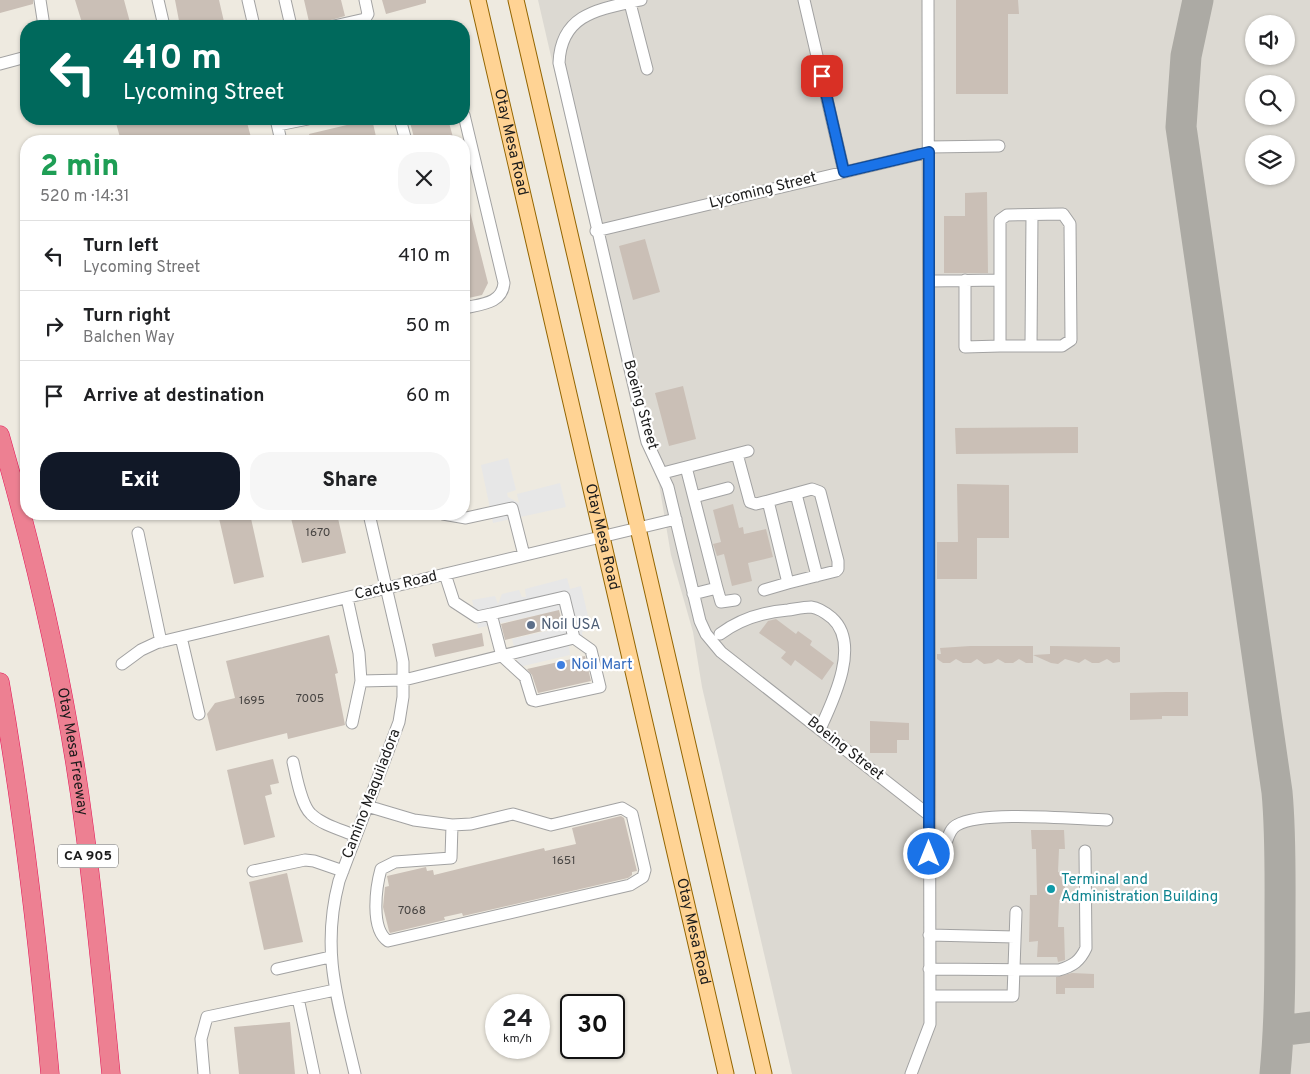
<!DOCTYPE html>
<meta charset="utf-8">
<style>
body{margin:0;font-family:Overpass,sans-serif;background:#f6f6f6;color:#202124;height:100vh;display:flex;flex-direction:column;font-size:19px;white-space:nowrap}
*{box-sizing:border-box;margin:0}
p{font-size:16px;color:#757577}
.icon{flex:none;width:28px;height:28px;fill:none;stroke:currentColor;stroke-width:2;stroke-linecap:round;stroke-linejoin:round}
.map{position:relative;flex:1;overflow:hidden}
.sheet{position:absolute;left:20px;top:135px;width:450px;height:385px;display:flex;flex-direction:column;background:#fff;border-radius:20px;box-shadow:0 1px 4px #0004}
.sheet>*{flex:none}
.banner{position:absolute;left:20px;top:20px;width:450px;height:105px;border-radius:20px;box-shadow:0 1px 4px #0004;background:#00695c;color:#fff;overflow:hidden}
.buttons{position:absolute;left:1245px;top:15px;display:grid;gap:10px}
.buttons a{display:grid;place-items:center;width:50px;height:50px;border-radius:50%;background:#fff;box-shadow:0 1px 4px #0004;font-size:25px}
.speed{position:absolute;left:485px;top:994px;display:flex;gap:10px;font-size:25px;font-weight:700;text-align:center}
.speed>*{display:grid;place-content:center;width:65px;height:65px;border-radius:50%;background:#fff;box-shadow:0 1px 4px #0004;line-height:1}
.speed small{font-size:12px;font-weight:400}
.speed .limit{border:2px solid #111;border-radius:8px;background:#fff;color:#111}
.pin{position:absolute;display:grid;place-items:center;width:42px;height:42px;color:#fff;margin:-21px;border-radius:10px;box-shadow:0 2px 8px #0006}
.me{position:absolute;width:55px;margin:-28px;rotate:0deg;stroke-linejoin:round;filter:drop-shadow(0 0 4px #0008)}
.turn{display:flex;align-items:center;gap:18px;height:105px;padding:0 20px;font-size:22px}
.turn .icon{width:65px;height:65px;stroke-width:2.5}
.turn b{display:block;font-size:35px;line-height:42px}
.round{display:grid;place-items:center;flex:none;width:52px;height:52px;border-radius:20px;background:#f6f6f6}
.overview{display:flex;align-items:center;justify-content:space-between;height:85px;padding:0 20px}
h1{font-size:30px;font-weight:800;line-height:38px;color:#1e9e55}
.button{display:flex;gap:10px;margin-top:auto;padding:10px 20px}
.button a{flex:1;height:58px;border-radius:20px;background:#111827;color:#fff;font-size:20px;font-weight:800;line-height:58px;text-align:center}
.button a+a{background:#f6f6f6;color:#202124}
ul{padding:0;list-style:none}
li{display:flex;align-items:center;gap:15px;height:70px;padding:0 20px;border-top:1px solid #e0e0e0}
li div{flex:1}
li b{display:block;font-size:19px}
li em{font-style:normal}
.map>svg:first-child{display:block}
</style>
<div class="map">
<svg width="1310" height="1074" viewBox="0 0 1310 1074">
<rect width="100%" height="100%" fill="#eeeae0"/>
<path fill="#dcd9d2" fill-rule="evenodd" d="M538,0h772v1074h-518l-90,-387 -9,-55 -22,-77 -12,-71 -20,-46zM1254,24h32v32h-32zM1254,84h32v32h-32zM1254,144h32v32h-32z"/>
<path fill="#e7e7e7" d="M508,458l8,32 -9,3 1,4 11,6 -2,-9 43,-11 6,24 -73,16 -12,-58z
M567,578l3,11 11,-3 10,43 -9,3 1,7 -5,5 -9,2 1,9 -51,12 -7,-28 52,-12 -3,-17 -83,18 -6,-28 23,-4 3,8 4,-10 17,-4 3,7h4l-1,-8z"/>
<g fill="none" stroke-linecap="round" stroke-linejoin="round">
<path stroke="#acaaa4" stroke-width="31" d="M1198,0l-12,56 -5,71 96,665c4,43 3,86 3,130 0,51 0,101 -5,152
M1279,1031l31,-4"/>
</g>
<path fill="#cabfb6" d="M0,0h33v4l-33,9z
M75,0h49l7,26h-48z
M175,0h44l6,26h-45z
M304,0h37l4,16 -35,10z
M382,0h44v3l-40,11z
M956,0h62l1,14h-11v80h-52z
M133,119h113l6,22h-131l-5,-18z
M372,119l5,22h-66l-2,-7z
M409,119h39l6,22h-39z
M987,192l1,81h-44v-57h21v-23z
M467,200l21,83 -6,12 -18,4v-98z
M645,239l15,53 -27,8 -14,-54z
M683,386l13,53 -27,7 -14,-53z
M1078,427v26l-122,1 -1,-26z
M957,484l52,1v53h-32v41h-40v-37h21z
M733,504l6,24 4,-1 1,7 22,-5 7,28 -25,6 4,18 -20,5 -8,-32 -7,2 -4,-12 8,-2 -8,-32z
M218,514h32l14,63 -30,7z
M290,514h47l9,39 -44,10z
M559,610l4,16 -58,14 -4,-16z
M776,619l20,15 2,-3 14,10 -2,4 24,18 -12,17 -27,-20 -4,6 -10,-8 5,-6 -27,-19 9,-12z
M482,633l2,13 -49,11 -3,-13z
M329,635l9,38 -3,1 10,51 -57,14 -1,-6 -71,18 -9,-37 8,-11 20,-5 -9,-37z
M970,646h63v17h-7l-7,-4 -6,4h-8l-7,-4 -6,4 -8,1 -7,-5 -6,4h-8l-7,-4 -6,4h-7l-6,-4v-5h4l-1,-6z
M1050,646l70,1v15l-7,1 -6,-4 -8,4h-7l-7,-4 -6,4 -14,-4 -7,5 -7,-1 -18,-8 17,-1z
M585,656l6,25 -53,12 -6,-18 -5,-6z
M1166,692h22v24h-26v3l-32,1v-27z
M870,721l39,2v17h-12v13h-27z
M273,759l6,24 -9,2 2,9 -7,2 10,41 -31,8 -17,-75z
M621,816l3,2 13,53 -5,1v3l-4,3 -165,38 -1,-3 -18,4 1,3 -55,13 -1,-2 -6,-24 2,-20 4,-1 -2,-10 39,-9 1,4 6,-1 1,5 110,-27 1,3 31,-7 -4,-16z
M1031,830h33l1,19h-6l-1,23 3,1 1,9 3,1v19h-6l-1,25h6l1,33 -7,2 -1,-5h-20l1,-16 -9,1 1,-47h7l-1,-46h-4z
M287,873l16,69 -39,8 -15,-68z
M1072,973l22,1v14h-29v6h-9v-17z
M290,1022l5,52h-56l-5,-47z"/>
<g fill="none" stroke-linecap="round" stroke-linejoin="round">
<g stroke="#a2a2a2" stroke-width="13">
<path id="minor" d="M40,0l4,26
M158,0l6,26
M248,0l6,26
M285,0l6,26
M641,0c-41,9 -80,13 -82,63l88,379 21,45 32,134 6,13 15,18 208,163
M804,0l40,172
M630,3l17,66
M334,26l31,-7 3,-5 -3,-14
M0,64l26,-7
M464,115l40,168c-2,21 -23,21 -40,25
M276,119l5,22
M400,119l6,22
M278,125l30,-6
M929,147l70,-1
M596,231l333,-79
M1000,280v-60l7,-5 56,-1 7,10 1,116 -9,6h-62
M929,281l71,-1v66l-35,1v-67
M1031,346l1,-131
M737,454l13,48 6,2 12,-3 20,82 -24,7
M686,467l31,121 -24,6
M663,473l85,-22
M796,494l21,82
M694,497l34,-9
M768,501l44,-12 8,3 18,69v8l-2,2 -48,12
M443,514l23,4 46,-10 12,47
M138,533l23,109
M445,574l9,28 23,15 14,-3
M717,588l4,14 14,-2
M347,598l12,55 2,28 43,-1 170,-42 -10,-41 -73,17 11,42 23,21 7,23 4,1 64,-14 -9,-37 -17,-12
M720,634c20,-15 43,-22 68,-24 7,-1 16,-3 23,-3 8,1 15,6 21,11 29,26 1,83 -12,111
M181,637l18,77
M122,664l19,-14 15,-7 520,-124
M352,723l9,-42
M293,762c3,13 8,43 18,52 11,11 31,16 45,22
M367,806l47,14 38,5 19,-1 42,-10 38,11 71,-17 10,6 13,56 -2,7 -13,8 -242,56c-18,-12 -12,-54 -7,-72l14,-7 56,-4 1,-33
M947,840c2,-6 4,-12 10,-15 25,-15 117,-6 150,-5
M253,871l52,-11 9,1 29,10
M929,935l86,2
M277,969l53,-12
M929,969l130,1c14,-4 21,-9 27,-22l-1,-97
M930,996h83l3,-84
M298,998l16,76
M204,1074l-3,-35 6,-22 128,-27
M355,1074c-16,-70 -35,-121 -16,-193l60,-159 4,-25v-35l-3,-15 -31,-133
M911,1074l19,-50 -2,-1024"/>
</g>
<g stroke="#936500" stroke-width="17">
<g id="major">
<path id="s1" d="M478,0l248,1074"/>
<path d="M516,0l248,1074"/>
</g>
</g>
<g stroke="#e41558" stroke-width="19">
<g id="highway">
<path id="s2" d="M0,435c37,128 67,259 84,391 11,82 19,165 27,248"/>
<path d="M0,682c23,130 38,260 50,392"/>
</g>
</g>
<use href="#minor" stroke="#fff" stroke-width="11"/>
<use href="#major" stroke="#ffd394" stroke-width="15"/>
<use href="#highway" stroke="#ed8092" stroke-width="18"/>
</g>
<g fill="none" stroke-linecap="round" stroke-linejoin="round">
<g stroke="#114b97" stroke-width="12">
<path id="route" d="M822,76l22,96 85,-20v702"/>
</g>
<use href="#route" stroke="#1a73e8" stroke-width="9"/>
</g>
<circle fill="#5c6f8a" stroke="#fff" stroke-width="2" cx="531" cy="625" r="5"/>
<circle fill="#3f7fe0" stroke="#fff" stroke-width="2" cx="561" cy="665" r="5"/>
<circle fill="#0f9aa8" stroke="#fff" stroke-width="2" cx="1051" cy="889" r="5"/>
<g text-anchor="middle" dominant-baseline="central" stroke-width="4.5" stroke-linejoin="round" paint-order="stroke">
<g font-size="12" fill="#474442">
<text x="318" y="533">1670</text>
<text x="310" y="699">7005</text>
<text x="252" y="701">1695</text>
<text x="564" y="861">1651</text>
<text x="412" y="911">7068</text>
</g>
<rect fill="#fff" stroke="#5f5f5f" stroke-width="1" x="58" y="844.5" width="60" height="23" rx="4"/>
<g font-size="14" font-weight="bold" fill="#1b1b1b">
<text x="88" y="856">CA 905</text>
</g>
<g font-size="15" fill="#1b1b1b" stroke="#fff">
<text stroke="none"><textPath href="#s1" startOffset="146">Otay Mesa Road</textPath></text>
<text transform="translate(763 191) rotate(-14)">Lycoming Street</text>
<text transform="translate(640 405) rotate(74)">Boeing Street</text>
<text stroke="none"><textPath href="#s1" startOffset="551">Otay Mesa Road</textPath></text>
<text transform="translate(396 586) rotate(-13)">Cactus Road</text>
<text transform="translate(845 749) rotate(38)">Boeing Street</text>
<text stroke="none"><textPath href="#s2" startOffset="325">Otay Mesa Freeway</textPath></text>
<text transform="translate(372 794) rotate(-69)">Camino Maquiladora</text>
<text stroke="none"><textPath href="#s1" startOffset="956">Otay Mesa Road</textPath></text>
</g>
<g font-size="15" fill="#4e5e75" stroke="#fff" text-anchor="start">
<text x="541" y="625">Noil USA</text>
</g>
<g font-size="15" fill="#366cbe" stroke="#fff" text-anchor="start">
<text x="571" y="665">Noil Mart</text>
</g>
<g font-size="15" fill="#0d838f" stroke="#fff" text-anchor="start">
<text x="1061" y="880">Terminal and<tspan x="1061" dy="17">Administration Building</tspan></text>
</g>
</g>
</svg>
<div class="buttons">
<a><svg class="icon" aria-label="sound" viewBox="0 0 24 24"><path d="M4 9h4l5-4v14l-5-4H4zM17 9q2 3 0 6"/></svg></a>
<a><svg class="icon" aria-label="search" viewBox="0 0 24 24"><circle cx="10" cy="10" r="6"/><path d="M15 15l6 6"/></svg></a>
<a><svg class="icon" aria-label="layers" viewBox="0 0 24 24"><path d="M12 4l9 5-9 5-9-5zM3 14l9 5 9-5"/></svg></a>
</div>
<div class="speed"><div>24<small>km/h</small></div><div class="limit">30</div></div>
<div class="pin" style="left:822px;top:76px;background:#d93025"><svg class="icon" aria-label="arrive" viewBox="0 0 24 24"><path d="M6 21V4h12l-3 4 3 4H6"/></svg></div>
<svg class="me" style="left:929px;top:854px" viewBox="-20 -20 40 40"><circle r="17" fill="#1a73e8" stroke="#fff" stroke-width="3"/><path d="M0-11L8 9 0 5-8 9z" fill="#fff"/></svg>
<div class="banner">
<div class="turn"><svg class="icon" aria-label="left" viewBox="0 0 24 24"><path d="M17 20v-9H6M10 6l-5 5 5 5"/></svg><div><b>410 m</b>Lycoming Street</div></div>
</div>
<section class="sheet">
<div class="overview"><div><h1>2 min</h1><p>520 m · 14:31</p></div><a class="round"><svg class="icon" aria-label="close" viewBox="0 0 24 24"><path d="M6 6l12 12M18 6L6 18"/></svg></a></div>
<ul>
<li><svg class="icon" aria-label="left" viewBox="0 0 24 24"><path d="M17 20v-9H6M10 6l-5 5 5 5"/></svg><div><b>Turn left</b><p>Lycoming Street</p></div><em>410 m</em></li>
<li><svg class="icon" aria-label="right" viewBox="0 0 24 24"><path d="M7 20v-9h11M14 6l5 5-5 5"/></svg><div><b>Turn right</b><p>Balchen Way</p></div><em>50 m</em></li>
<li><svg class="icon" aria-label="arrive" viewBox="0 0 24 24"><path d="M6 21V4h12l-3 4 3 4H6"/></svg><div><b>Arrive at destination</b></div><em>60 m</em></li>
</ul>
<div class="button"><a>Exit</a><a>Share</a></div>
</section>
</div>
